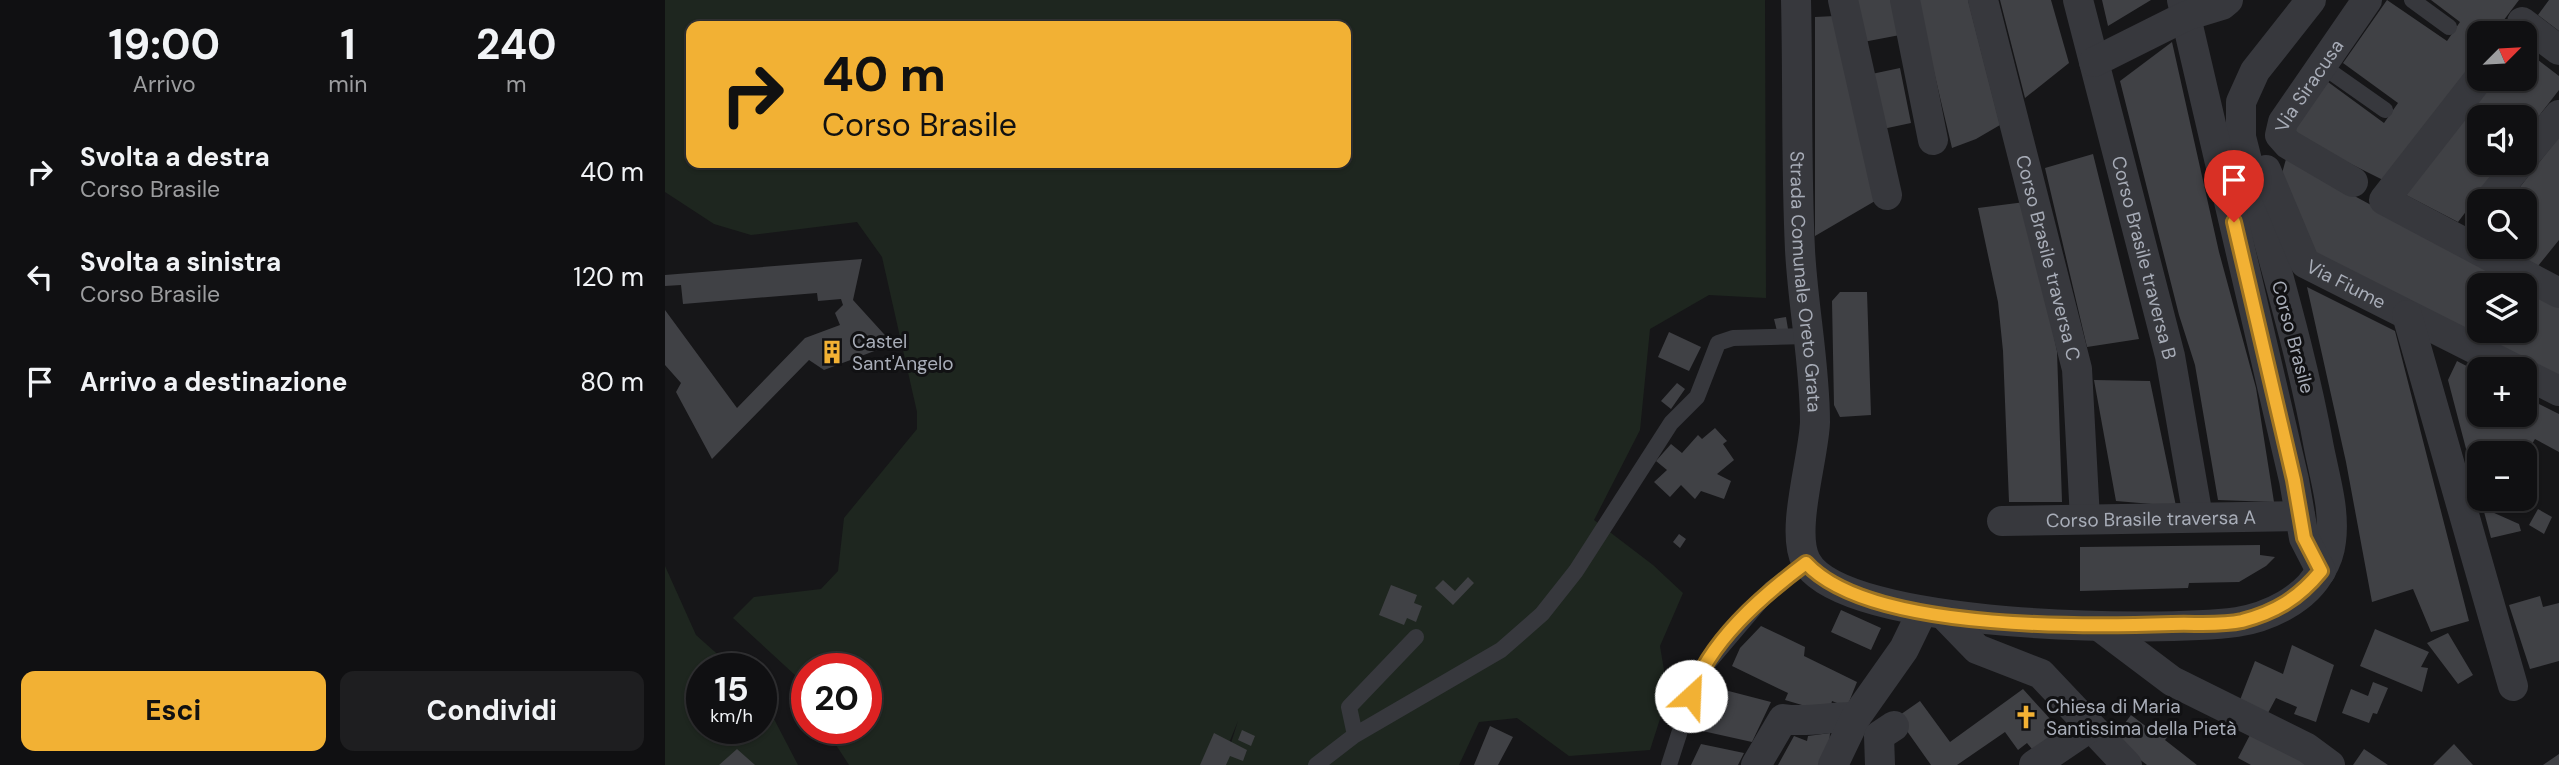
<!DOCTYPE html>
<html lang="it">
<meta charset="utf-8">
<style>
body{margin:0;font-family:"DM Sans",sans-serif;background:#1e1e20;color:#f1f3f6;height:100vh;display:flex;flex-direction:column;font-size:26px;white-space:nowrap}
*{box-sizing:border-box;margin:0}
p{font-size:23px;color:#9c9d9f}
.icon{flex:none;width:38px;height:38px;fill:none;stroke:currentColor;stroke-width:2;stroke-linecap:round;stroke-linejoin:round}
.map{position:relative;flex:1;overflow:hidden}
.panel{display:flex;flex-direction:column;background:#101012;width:665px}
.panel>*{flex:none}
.guide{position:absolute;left:21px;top:21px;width:665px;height:147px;border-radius:14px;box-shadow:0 2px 5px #0004,0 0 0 2px #303032;background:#f2b134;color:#111;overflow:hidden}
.needle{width:46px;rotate:66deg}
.buttons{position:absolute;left:1802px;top:21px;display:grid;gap:14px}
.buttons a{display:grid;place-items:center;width:70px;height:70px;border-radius:14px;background:#101012;box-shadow:0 2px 5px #0004,0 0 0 2px #303032;font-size:35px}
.speed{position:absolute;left:21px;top:653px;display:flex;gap:14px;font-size:35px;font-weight:700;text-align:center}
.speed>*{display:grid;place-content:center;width:91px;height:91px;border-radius:50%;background:#101012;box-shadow:0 2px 5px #0004,0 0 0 2px #303032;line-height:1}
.speed small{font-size:18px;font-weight:400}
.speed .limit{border:10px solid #d22;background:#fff;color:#111}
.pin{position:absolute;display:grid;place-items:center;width:60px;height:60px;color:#fff;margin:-72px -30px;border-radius:50% 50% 50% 0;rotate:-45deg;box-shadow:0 0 7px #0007}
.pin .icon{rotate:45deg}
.me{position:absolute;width:77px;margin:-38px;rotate:25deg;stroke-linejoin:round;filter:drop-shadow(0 0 5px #0008)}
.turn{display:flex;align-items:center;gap:24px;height:147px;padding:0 21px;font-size:32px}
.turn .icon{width:91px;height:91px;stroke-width:2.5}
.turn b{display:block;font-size:49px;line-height:60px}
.eta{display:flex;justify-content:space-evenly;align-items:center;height:119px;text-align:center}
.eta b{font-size:42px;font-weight:700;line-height:49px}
.cta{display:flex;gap:14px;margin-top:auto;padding:14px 21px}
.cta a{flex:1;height:80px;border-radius:14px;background:#f2b134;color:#111;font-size:28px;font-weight:700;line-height:80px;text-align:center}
.cta a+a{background:#1e1e20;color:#f1f3f6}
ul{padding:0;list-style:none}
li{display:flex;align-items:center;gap:21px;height:105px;padding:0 21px}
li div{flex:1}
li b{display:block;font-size:26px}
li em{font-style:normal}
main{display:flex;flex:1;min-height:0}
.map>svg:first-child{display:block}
</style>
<main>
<section class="panel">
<div class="eta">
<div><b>19:00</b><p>Arrivo</p></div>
<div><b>1</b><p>min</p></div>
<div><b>240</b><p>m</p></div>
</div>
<ul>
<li><svg class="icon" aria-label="right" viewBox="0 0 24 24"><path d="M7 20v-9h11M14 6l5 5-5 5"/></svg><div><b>Svolta a destra</b><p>Corso Brasile</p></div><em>40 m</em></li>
<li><svg class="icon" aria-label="left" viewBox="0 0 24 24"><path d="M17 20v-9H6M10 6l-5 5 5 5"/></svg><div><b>Svolta a sinistra</b><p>Corso Brasile</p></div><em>120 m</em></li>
<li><svg class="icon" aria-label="arrive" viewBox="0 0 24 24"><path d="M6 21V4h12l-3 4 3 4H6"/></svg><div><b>Arrivo a destinazione</b></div><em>80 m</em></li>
</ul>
<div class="cta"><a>Esci</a><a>Condividi</a></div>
</section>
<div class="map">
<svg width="1894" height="765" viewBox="0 0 1894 765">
<rect width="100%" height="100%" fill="#161618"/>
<path fill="#1e261f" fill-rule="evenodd" d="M0,0h1100l1,298 -57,-3 -59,34 -10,101 -46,90 59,45 30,28 -23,53 8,48 -18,56 -81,6 -52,-38 -38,4 -20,43h-235l14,-44 -18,44h-371l-24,-37h41v-60h-59v27l-11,-19 -63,-58 21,-21 67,-8 17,-18 6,-53 73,-89v-17l-35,-155 -25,-35 -106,13 -37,-11 -49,-32zM26,26h655v137h-655z
M0,566l31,69 37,33h-31v60h59v-34l37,71h-133z"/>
<path fill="#404145" d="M1185,0h42l8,35 -42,8z
M1252,0h51l32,125 -24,14 -24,9z
M1335,0h51l18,63 -44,35z
M1437,0h49l-43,26z
M1722,0l60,41 13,-19 -29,-22h88l-25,33h-14v20l-95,128 -94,-47 37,-52 56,41 14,-20 -55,-40z
M1884,0h10v31l-21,-16z
M1170,16l40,185 -60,35v-219z
M1507,42l47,210 37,136 18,114 -56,-2 -23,-135 -16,-50 -59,-234z
M1860,50l34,26v14l-34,44v-17h-45v46h23l-45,59 -54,-28 89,-115h32z
M1235,68l11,55 -33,7 -11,-55z
M1894,137v103l-21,26 -33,-19h20v-46h-16z
M1428,154l46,185 -52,8 -42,-179z
M1621,159l233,126h-39v46h45v-42l34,18v78l-254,-136 -26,-65z
M1360,202l32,149 5,151h-53l-6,-151 -5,-49 -20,-94z
M197,259l-9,41 40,44 -69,26 -15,-10 -97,99 -36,-67 5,-9 -16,-18v-55l72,98 68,-70 35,-13 -5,-12 8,-8 -2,-6 -23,2 -1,-8 -134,11 -2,-19 -16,1v-11z
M1642,287l88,44 74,290 -38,11 -18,-43 -41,13 -26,-140z
M1175,292h27l4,123 -31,2 -6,-12 -2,-104z
M1121,317l2,12 -11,2 -3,-12z
M1004,332l32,15 -12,24 -31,-14z
M1792,361l23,12v42h45v-18l34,17v38l-24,-13 -9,15 -5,-4 -2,3h-39v26l-5,4 -27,-103z
M1429,380l56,1 26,125 -60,-5z
M1012,383l8,6 -14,20 -10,-8z
M1050,428l12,13 -4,3 11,16 -17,14 14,7 -7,18 -23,-8 -6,8 -14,-14 -11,12 -16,-15 13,-12 -11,-9 15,-17 11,9 16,-18 4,4z
M1818,508l36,16 2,7 -30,7z
M1873,509l14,8 -8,17 -15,-9z
M1014,534l7,5 -6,9 -7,-6z
M1595,545v10l15,2 -9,9 -27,16 -50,1 -1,5 -108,3v-44z
M803,577l6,6 -21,22 -18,-17 8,-8 12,11z
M726,585l26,10 -3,8 8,3 -6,16 -9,-4 -3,7 -25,-10z
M1875,596l3,11 16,-4v58l-29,8 -21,-64z
M1176,610l40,18 -10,22 -40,-18z
M1096,626l44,21 -1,9 53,26 -10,25 -15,-6 -3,12 -44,-13 3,-7 -56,-27 8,-18z
M1710,629l54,23 -8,15 7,1 -6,24 -62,-26z
M1783,633l25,42 -15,9 -31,-41z
M1627,645l42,20 -18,57 -22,-8 3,-7 -21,-9 -8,15 -28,-13 15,-39 28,13z
M1708,682l15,6 -11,26 -4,-1 -4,10 -27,-10 9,-24 17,7z
M1052,688l54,14 -19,40 -54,-12z
M1358,689l39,43 -26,22 -9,-11 -9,7 -13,-18 -48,33h-26l-34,-48 23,-16 30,41z
M1466,715l25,19 8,-11 9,7 -8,10 32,25h-50l-34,-26z
M825,726l23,11 -15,28h-24z
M577,730l13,6 -4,10 -13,-6z
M1587,731l56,29 -2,5h-55l-13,-7z
M549,733l33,17 -4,11 -13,-5 -4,9h-26z
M1165,733l-1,12 -11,20h-40l16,-29 13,5 1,-5z
M1036,744l43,9 -6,12h-47z
M1789,744l19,21h-40z
M72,749l18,16h-36z
M1699,749l24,16h-35z
M1894,754v11h-16z"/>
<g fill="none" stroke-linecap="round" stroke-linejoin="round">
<path stroke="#37383d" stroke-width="16" d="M1747,0l37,27
M1656,65l64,45
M690,735l-6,-28 67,-70
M651,765l39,-30 146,-85 41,-36 34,-43 95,-148 26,-26 21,-54 15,-5 74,-2
M1004,765l29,-90 73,-86 35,-26"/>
<g stroke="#37383d" stroke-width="30">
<path id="s1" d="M1131,0c2,83 0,167 4,250 3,57 15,115 15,172 -1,35 -25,109 -9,139 36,69 358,71 431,61 32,-5 69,-23 84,-52 5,-8 9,-20 10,-29 4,-31 -6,-63 -12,-93 -19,-105 -52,-207 -78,-311v-35l14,-31 56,-71"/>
<path d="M1178,0l44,195"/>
<path d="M1240,0l28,140"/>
<path id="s2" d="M1318,0l94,369 8,150"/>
<path id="s3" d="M1413,0l92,356 28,161"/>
<path d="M1517,0l112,480 10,58 17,33"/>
<path d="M1857,22l37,28"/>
<path d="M1429,62l92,-46 36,-11 6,-5"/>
<path d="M1815,77l-96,123 175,93"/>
<path d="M1860,156l34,-41"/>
<path id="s4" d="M1601,170l39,93 210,106"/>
<path id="s5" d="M1688,182l-65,-38 -8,-9 3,-13 84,-122"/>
<path d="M1824,201l31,-38"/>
<path d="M1742,315l106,371"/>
<path d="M1860,374l34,17"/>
<path id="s6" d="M1337,521l298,-5"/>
<path d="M1280,616l32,33 64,25 86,91"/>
<path d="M1434,626l73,55 135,67 23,17"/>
<path d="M1091,765l27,-46c27,4 47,-3 73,-2"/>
<path d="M1168,765l23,-48 48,-68 18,-37"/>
<path d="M1215,765l-1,-29 15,-10"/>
<path d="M1369,765l56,-38"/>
</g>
</g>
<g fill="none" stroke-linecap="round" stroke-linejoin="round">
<g stroke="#9d7322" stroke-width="18">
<path id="route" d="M1026,696c17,-54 71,-100 115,-133 62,68 278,64 366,61 22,-1 48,2 70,-3 34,-9 57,-23 79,-50l-17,-33 -10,-58 -60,-258"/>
</g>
<use href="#route" stroke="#f2b134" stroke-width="12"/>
</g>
<defs>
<g id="building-bare" transform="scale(1.89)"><path d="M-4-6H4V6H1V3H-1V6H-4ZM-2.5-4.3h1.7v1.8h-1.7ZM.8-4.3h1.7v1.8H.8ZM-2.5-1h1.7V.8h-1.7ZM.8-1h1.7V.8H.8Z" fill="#f2b134" stroke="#111113" stroke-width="2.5" paint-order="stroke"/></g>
<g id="church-bare" transform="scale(1.89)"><path d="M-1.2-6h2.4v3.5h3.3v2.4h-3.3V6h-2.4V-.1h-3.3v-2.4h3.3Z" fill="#f2b134" stroke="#111113" stroke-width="2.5" paint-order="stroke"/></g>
</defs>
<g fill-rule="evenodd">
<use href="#building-bare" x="167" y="352"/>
<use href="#church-bare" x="1361" y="717"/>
</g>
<g text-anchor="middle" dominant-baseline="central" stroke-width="6" stroke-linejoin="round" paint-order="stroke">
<g font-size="19" fill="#a8adb8" stroke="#111113">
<text stroke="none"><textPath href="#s5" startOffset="145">Via Siracusa</textPath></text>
<text stroke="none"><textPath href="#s2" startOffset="266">Corso Brasile traversa C</textPath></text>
<text stroke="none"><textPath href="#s3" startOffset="266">Corso Brasile traversa B</textPath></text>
<text stroke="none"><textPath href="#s1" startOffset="282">Strada Comunale Oreto Grata</textPath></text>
<text stroke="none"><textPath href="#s4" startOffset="147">Via Fiume</textPath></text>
<text transform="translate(1628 337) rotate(75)">Corso Brasile</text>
<text stroke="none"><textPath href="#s6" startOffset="149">Corso Brasile traversa A</textPath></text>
</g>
<g font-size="19" fill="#a8adb8" stroke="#111113" text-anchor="start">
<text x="187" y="341">Castel<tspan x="187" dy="22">Sant'Angelo</tspan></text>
<text x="1381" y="706">Chiesa di Maria<tspan x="1381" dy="22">Santissima della Pietà</tspan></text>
</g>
</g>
</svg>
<div class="buttons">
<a><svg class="needle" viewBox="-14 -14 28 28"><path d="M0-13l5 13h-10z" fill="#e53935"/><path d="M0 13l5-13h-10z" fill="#9c9d9f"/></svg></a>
<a><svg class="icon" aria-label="sound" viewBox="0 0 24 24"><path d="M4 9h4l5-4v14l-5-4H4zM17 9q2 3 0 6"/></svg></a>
<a><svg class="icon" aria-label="search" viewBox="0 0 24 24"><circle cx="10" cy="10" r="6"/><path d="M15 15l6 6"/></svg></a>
<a><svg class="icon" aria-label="layers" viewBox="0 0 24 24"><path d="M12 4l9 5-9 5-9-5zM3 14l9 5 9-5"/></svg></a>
<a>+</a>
<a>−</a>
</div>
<div class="speed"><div>15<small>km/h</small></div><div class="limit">20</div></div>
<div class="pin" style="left:1569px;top:222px;background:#d93025"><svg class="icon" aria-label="arrive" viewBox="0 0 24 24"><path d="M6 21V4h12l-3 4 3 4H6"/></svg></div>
<svg class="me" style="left:1026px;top:696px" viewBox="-20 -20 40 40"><circle r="19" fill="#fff"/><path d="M0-13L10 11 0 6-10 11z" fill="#f2b134"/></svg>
<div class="guide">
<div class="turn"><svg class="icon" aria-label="right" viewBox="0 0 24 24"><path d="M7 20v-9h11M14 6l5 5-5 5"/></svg><div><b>40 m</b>Corso Brasile</div></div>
</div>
</div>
</main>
